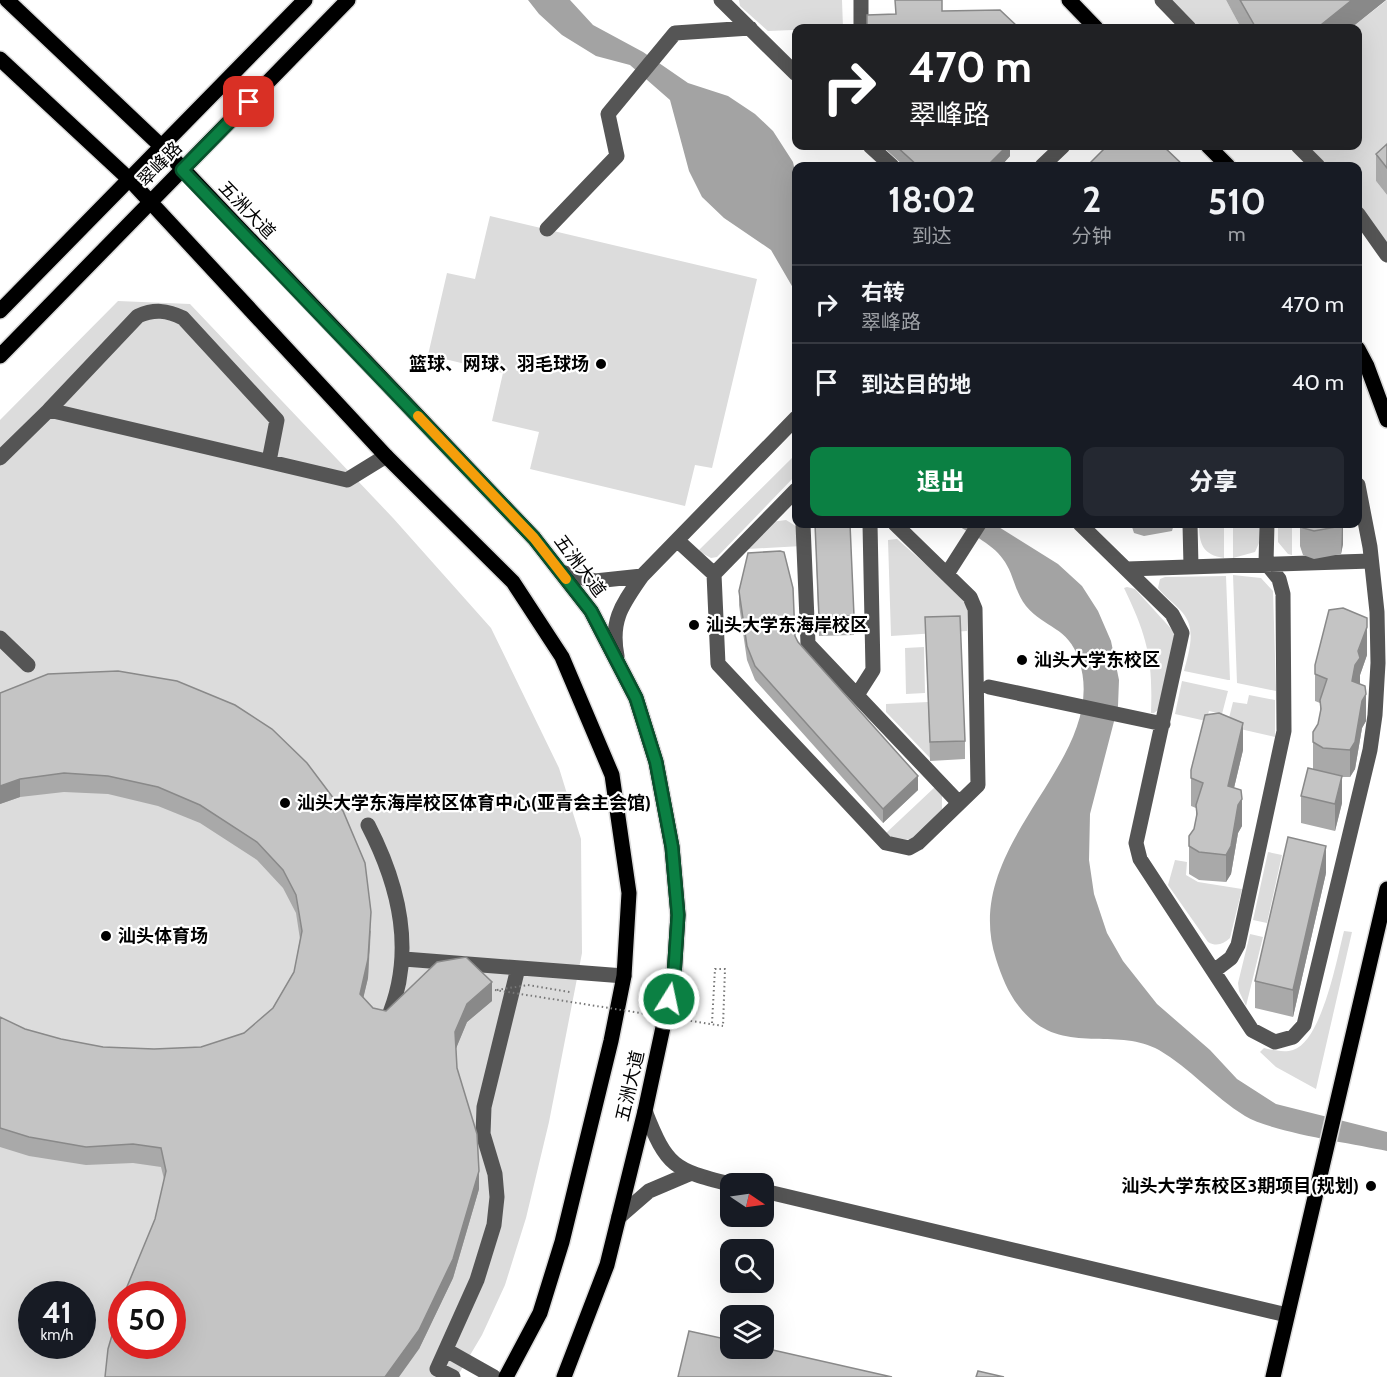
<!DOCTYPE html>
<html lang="zh">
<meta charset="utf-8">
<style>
body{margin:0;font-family:Cabin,"Noto Sans SC",sans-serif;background:#242831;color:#f1f3f6;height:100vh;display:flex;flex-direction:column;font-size:22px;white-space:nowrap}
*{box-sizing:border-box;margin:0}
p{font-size:20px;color:#9ea1a6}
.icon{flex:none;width:33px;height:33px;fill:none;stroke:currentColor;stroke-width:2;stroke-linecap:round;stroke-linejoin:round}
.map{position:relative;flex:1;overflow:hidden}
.side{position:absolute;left:792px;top:162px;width:570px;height:366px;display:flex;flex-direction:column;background:#171b24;border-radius:12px;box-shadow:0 6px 24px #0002}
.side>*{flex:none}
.banner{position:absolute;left:792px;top:24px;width:570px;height:126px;border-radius:12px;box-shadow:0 6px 24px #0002;background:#202124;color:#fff;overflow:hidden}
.needle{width:39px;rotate:103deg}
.buttons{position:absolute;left:720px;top:1173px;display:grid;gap:12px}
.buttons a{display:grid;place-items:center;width:54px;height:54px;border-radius:12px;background:#171b24;box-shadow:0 6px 24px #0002;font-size:30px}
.speed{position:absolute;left:18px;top:1281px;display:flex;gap:12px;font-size:30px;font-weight:700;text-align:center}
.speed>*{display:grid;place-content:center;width:78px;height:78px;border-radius:50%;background:#171b24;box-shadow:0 6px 24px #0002;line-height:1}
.speed small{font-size:15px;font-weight:400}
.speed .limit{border:9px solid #d22;background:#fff;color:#111}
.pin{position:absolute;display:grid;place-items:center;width:51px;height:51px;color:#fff;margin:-26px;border-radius:12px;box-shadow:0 3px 9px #0006}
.me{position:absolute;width:66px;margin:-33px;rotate:10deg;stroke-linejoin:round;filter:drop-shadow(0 0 4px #0008)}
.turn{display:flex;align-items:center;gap:21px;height:126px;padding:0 18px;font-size:27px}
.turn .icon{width:78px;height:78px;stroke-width:2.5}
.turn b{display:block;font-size:42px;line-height:51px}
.eta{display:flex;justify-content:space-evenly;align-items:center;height:102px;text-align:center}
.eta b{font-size:36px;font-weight:800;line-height:42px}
.cta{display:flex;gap:12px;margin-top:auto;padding:12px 18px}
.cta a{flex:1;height:69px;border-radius:12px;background:#0b8043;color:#fff;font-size:24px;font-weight:800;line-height:69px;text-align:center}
.cta a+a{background:#242831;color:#f1f3f6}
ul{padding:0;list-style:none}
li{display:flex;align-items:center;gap:18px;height:78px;padding:0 18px;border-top:2px solid #363941}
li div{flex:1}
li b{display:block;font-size:22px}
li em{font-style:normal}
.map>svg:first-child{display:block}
</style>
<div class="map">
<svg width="1387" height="1377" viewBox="0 0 1387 1377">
<rect width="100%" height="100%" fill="#fff"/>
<path fill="#dcdcdc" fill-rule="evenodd" d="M739,0h103l1,28 -75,3 -28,-25z
M1171,0h55l15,28h-43z
M1387,0v171l-11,10 11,14v59l-29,-47v-41h-30l-20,-20h50v-118h-7z
M490,216l267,63 -45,189 -17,-3 -10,41 -155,-37 9,-37 -47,-11 11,-48 -75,-18 19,-82 28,6z
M118,301l72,3 203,214 98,110 68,140 22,71 1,114 -33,169 -23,96 -21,67 -23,50 -25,42h-457v-957zM32,1294h50v52h-50zM122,1294h50v52h-50z
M796,454v21l-79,82 -6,1 -13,-7z
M786,520l13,8 3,18 -55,3 24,-27z
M1199,524h25v34c-21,-3 -25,-14 -25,-34z
M1233,524h26v19l-4,9 -22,6z
M1278,524h14v31l-4,-1 -10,-12z
M897,539l67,59 3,10v23l-76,5 -3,-96z
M1233,575l28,3 12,13 3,100 -39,-8z
M1226,576l4,104h-2l-44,-9c5,-20 13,-42 -2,-59 -8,-9 -17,-15 -24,-24l2,-9 5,-2z
M1127,587l8,2 40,44 -17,77 -4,3h-3c2,-55 -4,-77 -27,-125z
M924,647l1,46 -19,1 -1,-46z
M1182,681l46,10 -6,23 -13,-3 -3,10 -31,-7z
M1249,695l26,5v37l-48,-11 6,-24 14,2z
M928,702l2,56 -44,-46v-8z
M935,787l7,8v20c-21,17 -30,34 -57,19z
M1268,852l14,3 -15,68 -14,-3z
M1175,860l12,2 -1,13 12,7 44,7 -12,49c-7,6 -13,9 -22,4l-40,-57z
M1344,931l8,1 -36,157 -40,-22 -16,-15 4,-4c9,2 20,5 29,2 29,-9 44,-92 51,-119z
M1250,934l13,3 -17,69 -7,-15 -1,-8z"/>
<path fill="#a3a3a3" d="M528,0h42l23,25 50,27 45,31 40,13 27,18 18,17 20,31 3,14v117l-25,-43 -47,-32 -22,-21 -13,-26 -19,-71 -40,-35 -34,-9 -34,-21 -23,-21z
M955,524h39l64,40 24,22 16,25 13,30 8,39 -1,26 -28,108 -1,46 5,34 13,39 16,28 34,43 53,46 27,29 39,25 111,28v19c-36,-8 -113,-18 -142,-35 -31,-19 -55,-48 -86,-66 -39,-22 -89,2 -126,-29 -20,-17 -29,-37 -37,-62 -38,-118 116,-198 83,-299 -11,-34 -34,-31 -53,-54 -11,-14 -12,-30 -21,-44 -10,-17 -34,-28 -50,-38z"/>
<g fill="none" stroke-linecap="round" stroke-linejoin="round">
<g stroke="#dbdbdb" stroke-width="18">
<path id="major" d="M7,0l154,146 373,392 57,73 45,87 20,64 16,85 6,68 -4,61 -29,135 -38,154 -43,112
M1069,0l27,28
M0,59l129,120 257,277 127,126 49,75 50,118 17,118 -5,83 -13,65 -49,201 -22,71 -34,64
M1208,146l20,20
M0,311l305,-311
M1358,349l9,17 20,54
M0,356l348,-356
M1273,1377l114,-488"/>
</g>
<path stroke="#777" stroke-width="2" stroke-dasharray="1.5 3" stroke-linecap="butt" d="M528,985l42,7
M712,1023l3,-54h10l-2,57"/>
<path stroke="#555" stroke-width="15" d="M721,0l75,74
M1162,0l27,28
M861,28v-28
M870,146l22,20
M1298,146l20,20
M1042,166l21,-20
M1358,214l29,41
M547,229l70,-73 -9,-42 67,-81 75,-5
M49,410l298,70 39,-24
M0,458l49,-48 89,-94c16,-7 29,-6 45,2l94,102 -8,41
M803,524l5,120 151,159
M1080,524l92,90 10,19 -46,210 4,16 112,171 23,12 18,-5 11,-12 66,-275 5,-35 3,-52 -1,-51 -7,-65 -12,-62
M1190,524l1,42
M677,540l37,34 4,90 168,179 23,5 9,-5 60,-58 -3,-176 -5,-12 -75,-73
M1127,569l244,-8
M561,572l34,9 47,-5
M714,574l82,-84
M947,574l32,-50
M0,638l28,27
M617,656c-7,-36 5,-51 25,-80l154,-158
M989,687l174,37
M857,695l16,-25 -3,-146
M368,825c32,62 48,129 19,195
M404,959l220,17
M1214,971l17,-13 7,-13 46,-214 -1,-137 -4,-15 -13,-16 1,-39
M645,1111c22,56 29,59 85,73
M764,1191l523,124
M619,1217l30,-26 40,-17
M446,1350l48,27
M453,1377l-16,-8 40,-89 17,-55 3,-28 -2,-23 -12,-40 1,-27 34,-139"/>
<use href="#major" stroke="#000" stroke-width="15"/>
<path stroke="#777" stroke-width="2" stroke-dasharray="1.5 3" stroke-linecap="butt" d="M495,990l228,36
M497,990l31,-5"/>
</g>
<path fill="#a9a9a9" d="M1226,0h160l-35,28h-110z
M1387,144v51l-11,-14v-27z
M882,146h128v10l-9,10h-97z
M815,524h35l4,111 -35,1z
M1131,524h43l-2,7 -28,5 -10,-3z
M1300,524h43v20l-2,10 -27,5 -11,-4 -3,-9z
M739,591l56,45 3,6 120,148 -35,33 -128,-143 -8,-20 -8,-55z
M925,617l40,124v18l-35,2z
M1367,655l-7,20v9l6,37 -4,7 -7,41 -5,8h-8v26l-7,28 -34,-8v-27l12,-27v-37l5,-8 2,-9v-12l-5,-2v-36z
M48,674l323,257 -3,47 -5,20 10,10 13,3 106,-10 -25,21 -11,26 1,20 22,121 -26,89 -34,71 -264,-130 9,-40 -3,-12 -28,-4 -47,2 -57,-9 -29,-9v-130l25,12 36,10 42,8 51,2 47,-2 43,-14 29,-25 21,-36 6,-33 -4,-26 -13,-25 -26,-28 -57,-37 -42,-17 -50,-12 -44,-2 -44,5 -20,7v-111z
M1243,750l-9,38 8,38 -4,7 -7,41 -5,8 -27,-2 -10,-6v-38l5,-7 2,-10v-11l-5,-2v-36z
M1326,873l-33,144 -38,-9v-27z"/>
<path fill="#898989" d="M1352,0h34l-35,28h-34z
M1007,146h3v10l-9,10h-14z
M1342,524h1v20l-2,10z
M1367,618v37l-7,20v10l-8,-4 3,-16z
M1366,694v27l-4,7 -7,41 -5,8v-27l12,-49z
M1243,723v27l-15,63v-27z
M918,776v14l-35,33v-14z
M1342,776v27l-7,28v-27z
M20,779v18l-20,7v-18z
M1242,799v27l-4,7 -7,41 -5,8v-27l12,-50z
M1326,846v27l-33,144v-27z
M371,912l-3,66 -8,34v-18z
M492,982v19l-25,21 -12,29v-19l12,-28z
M479,1171v18l-26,89 -34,71 -20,28h-14z"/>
<path fill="#c4c4c4" stroke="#898989" stroke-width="1.5" d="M895,0h47v11l58,-1 19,18h-152v-13l29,-1z
M1240,0h112l-35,28h-61z
M1387,144v24l-11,-14z
M896,146h111l-20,20h-69z
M1107,146h56l21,20h-97z
M815,524h35l4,92 -35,2z
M1302,524h40l-1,2 -27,5 -11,-3z
M780,551l4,1 9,36 2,48 3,6 120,134 -35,33 -128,-143 -8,-20 -8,-55 9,-38z
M1343,608l24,10v9l-9,24 2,7 -5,7 -3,16 13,5 1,8 -4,7 -7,41 -5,8 -27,-2 -10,-6v-10l5,-8 3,-15 -1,-9 7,-21 -12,-5v-9l14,-55z
M960,616l5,125 -35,1 -5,-125z
M118,671l59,10 58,24 37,24 35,34 36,48 22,52 6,49 -3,47 -8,35 13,14 13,3 51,-49 29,-5 26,25 -25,22 -12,28 2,36 20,66 2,37 -26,88 -34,71 -34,47h-280l3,-28 14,-48v45h50v-52h-48l31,-75 11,-48 -5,-23 -28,-4 -47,3 -57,-10 -29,-9v-111l25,12 36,10 42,8 51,2 47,-2 43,-14 29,-25 21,-36 8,-41 -6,-36 -13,-25 -26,-28 -57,-37 -42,-18 -50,-11 -44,-3 -44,6 -20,7v-93l48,-19z
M1219,713l24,10 -15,63 13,4 1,9 -4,6 -7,41 -5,9 -27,-3 -10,-6v-10l5,-7 3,-15 -1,-9 7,-22 -12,-5v-8l14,-55z
M1308,768l34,8 -7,28 -34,-8z
M1288,837l38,9 -33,144 -38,-9z
M689,1331l41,9v8h34l128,29h-214z
M978,1371l26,6h-28z"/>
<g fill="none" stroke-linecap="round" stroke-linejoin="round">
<g stroke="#07532c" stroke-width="15">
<path id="route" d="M249,102l-67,68 352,368 57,73 45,87 20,64 16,85 6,68 -4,61 -5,23"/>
</g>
<use href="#route" stroke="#0b8043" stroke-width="10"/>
<path stroke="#f59e0b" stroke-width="10" d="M418,416l116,122 32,41"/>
</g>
<g fill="#000" stroke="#fff" stroke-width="2">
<circle cx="601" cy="364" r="6"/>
<circle cx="694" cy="625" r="6"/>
<circle cx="1022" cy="660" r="6"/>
<circle cx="285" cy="803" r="6"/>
<circle cx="106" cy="936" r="6"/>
<circle cx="1371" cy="1186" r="6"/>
</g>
<g text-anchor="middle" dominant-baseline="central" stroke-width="4.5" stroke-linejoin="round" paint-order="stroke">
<g font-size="18" fill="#000" stroke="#fff">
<text transform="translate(160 164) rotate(-46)">翠峰路</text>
<text transform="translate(247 210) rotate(46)">五洲大道</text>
<text transform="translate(580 566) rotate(53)">五洲大道</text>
<text transform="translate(630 1086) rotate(-77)">五洲大道</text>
</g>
<g font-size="18" font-weight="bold" fill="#000" stroke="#fff" text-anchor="start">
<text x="589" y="364" text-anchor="end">篮球、网球、羽毛球场</text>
<text x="706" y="625">汕头大学东海岸校区</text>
<text x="1034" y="660">汕头大学东校区</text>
<text x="297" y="803">汕头大学东海岸校区体育中心(亚青会主会馆)</text>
<text x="118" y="936">汕头体育场</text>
<text x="1359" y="1186" text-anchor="end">汕头大学东校区3期项目(规划)</text>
</g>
</g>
</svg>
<div class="buttons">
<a><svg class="needle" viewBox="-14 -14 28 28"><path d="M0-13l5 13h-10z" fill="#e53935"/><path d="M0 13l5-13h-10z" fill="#9ea1a6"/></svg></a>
<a><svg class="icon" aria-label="search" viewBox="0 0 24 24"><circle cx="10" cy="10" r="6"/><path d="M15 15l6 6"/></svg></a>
<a><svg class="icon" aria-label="layers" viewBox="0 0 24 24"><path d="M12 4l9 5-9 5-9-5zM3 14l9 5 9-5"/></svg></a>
</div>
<div class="speed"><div>41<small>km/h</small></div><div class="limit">50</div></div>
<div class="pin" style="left:249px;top:102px;background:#d93025"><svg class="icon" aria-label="arrive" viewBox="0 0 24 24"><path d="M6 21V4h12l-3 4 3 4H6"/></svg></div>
<svg class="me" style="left:669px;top:999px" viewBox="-20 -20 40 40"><circle r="17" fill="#0b8043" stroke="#fff" stroke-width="3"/><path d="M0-11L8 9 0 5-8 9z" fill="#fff"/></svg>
<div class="banner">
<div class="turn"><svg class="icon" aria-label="right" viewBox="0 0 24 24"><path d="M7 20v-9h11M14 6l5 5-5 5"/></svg><div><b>470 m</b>翠峰路</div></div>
</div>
<section class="side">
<div class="eta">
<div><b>18:02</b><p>到达</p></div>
<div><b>2</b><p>分钟</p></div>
<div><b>510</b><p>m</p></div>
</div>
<ul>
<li><svg class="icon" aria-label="right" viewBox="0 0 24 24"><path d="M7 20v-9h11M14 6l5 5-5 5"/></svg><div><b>右转</b><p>翠峰路</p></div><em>470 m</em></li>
<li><svg class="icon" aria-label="arrive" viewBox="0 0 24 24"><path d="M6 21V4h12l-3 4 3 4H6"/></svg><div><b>到达目的地</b></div><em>40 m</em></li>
</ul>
<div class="cta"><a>退出</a><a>分享</a></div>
</section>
</div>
